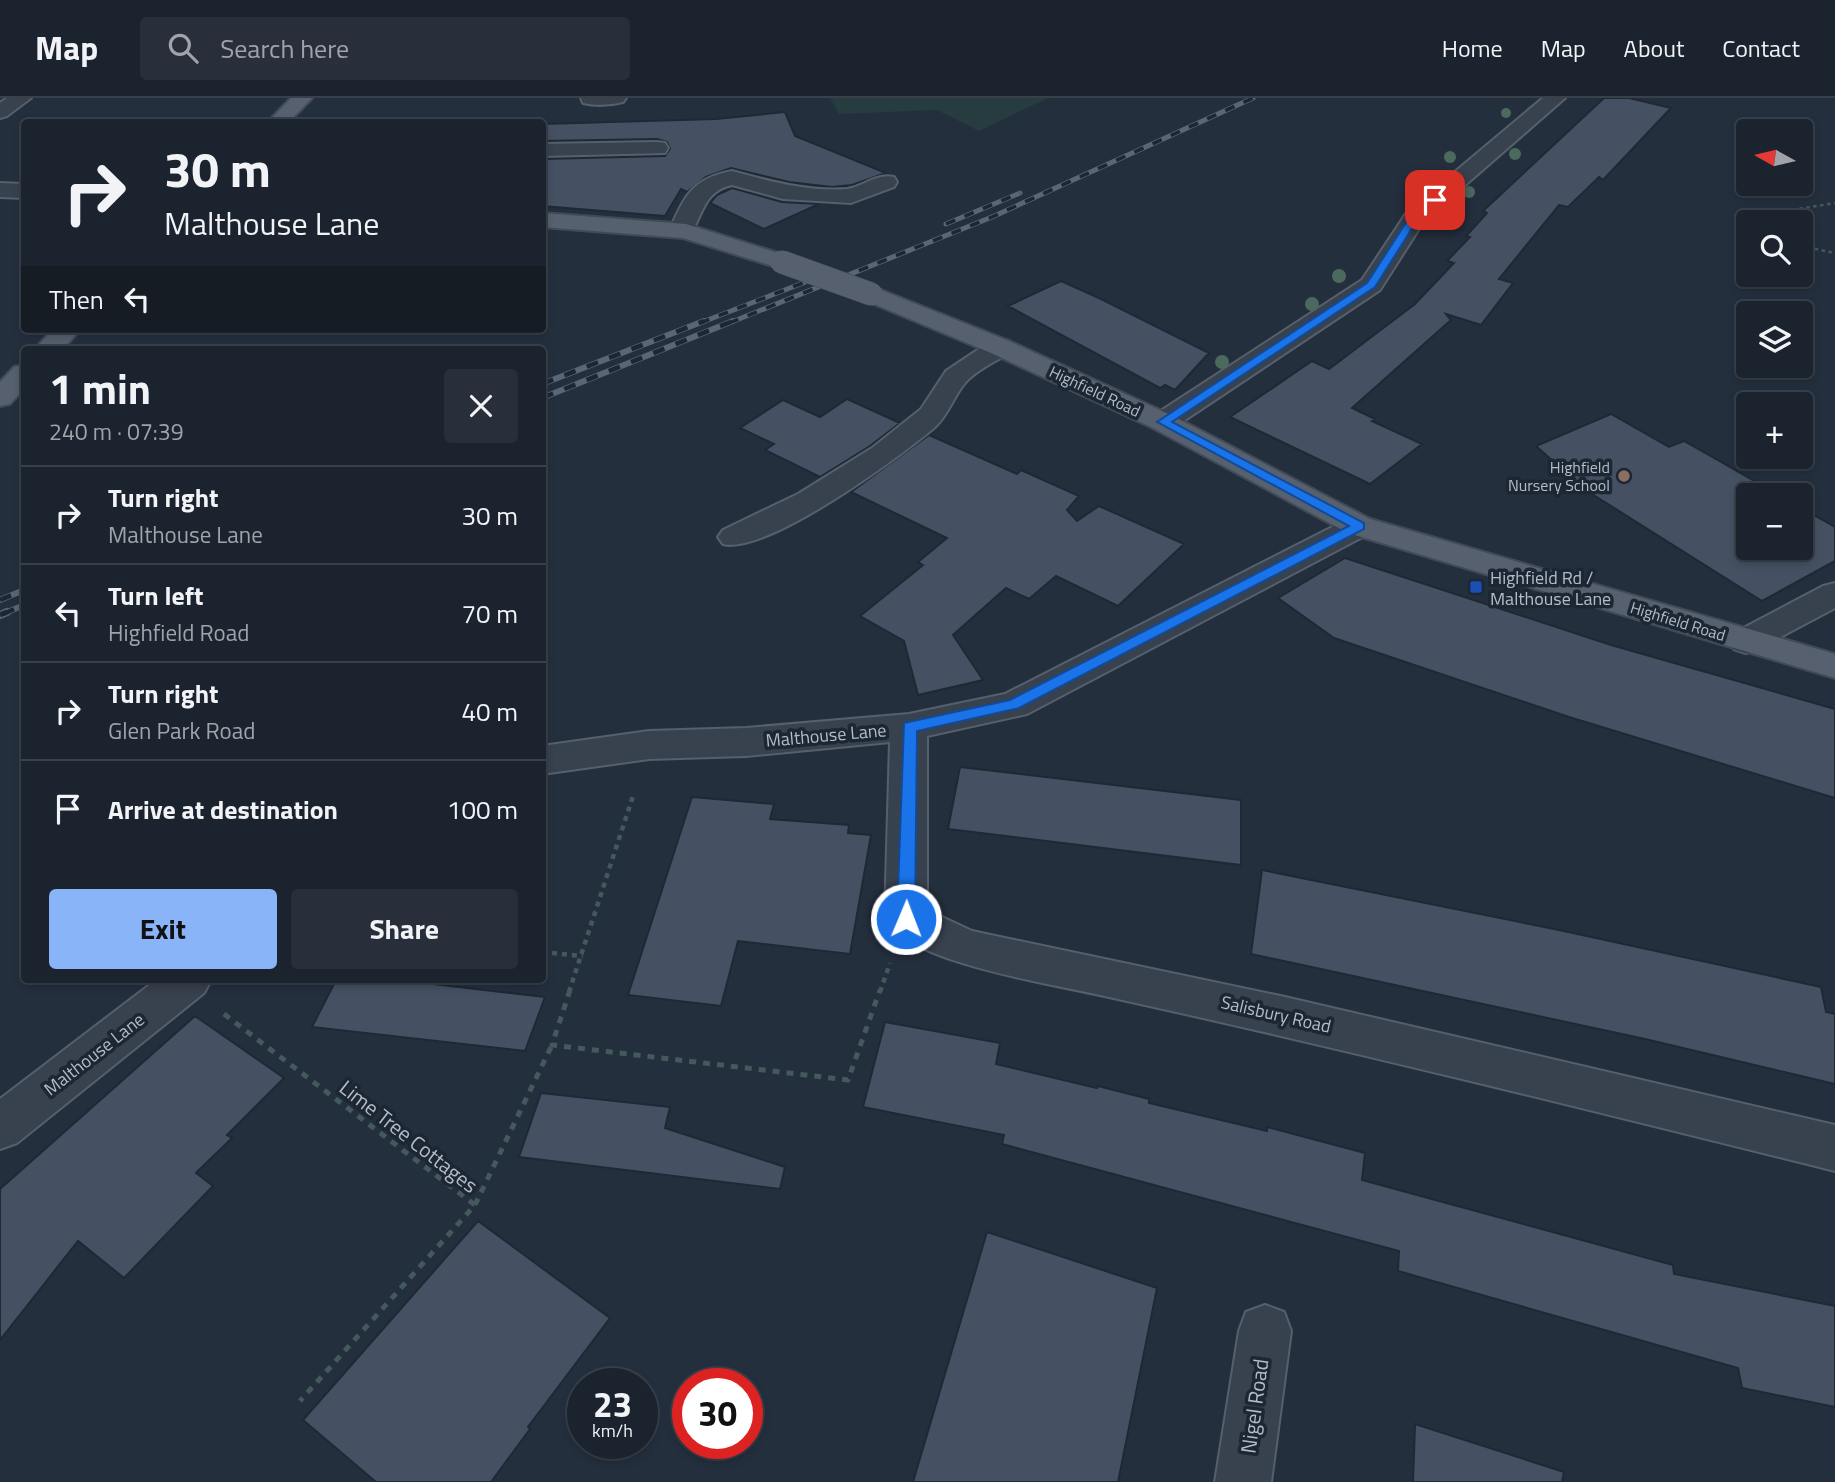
<!DOCTYPE html>
<meta charset="utf-8">
<style>
body{margin:0;font-family:"Titillium Web",sans-serif;background:#282f3a;color:#f1f3f6;height:100vh;display:flex;flex-direction:column;font-size:26px;white-space:nowrap}
*{box-sizing:border-box;margin:0}
p{font-size:23px;color:#a0a4aa}
.icon{flex:none;width:38px;height:38px;fill:none;stroke:currentColor;stroke-width:2;stroke-linecap:round;stroke-linejoin:round}
.map{position:relative;flex:1;overflow:hidden}
.side{position:absolute;left:21px;top:248px;width:525px;height:637px;display:flex;flex-direction:column;background:#1b232e;border-radius:7px;box-shadow:0 4px 10px #0003,0 0 0 2px #39404a}
.side>*{flex:none}
.banner{position:absolute;left:21px;top:21px;width:525px;height:214px;border-radius:7px;box-shadow:0 4px 10px #0003,0 0 0 2px #39404a;background:#1b232e;color:#f1f3f6;overflow:hidden}
.needle{width:46px;rotate:278deg}
.controls{position:absolute;left:1736px;top:21px;display:grid;gap:14px}
.controls a{display:grid;place-items:center;width:77px;height:77px;border-radius:7px;background:#1b232e;box-shadow:0 4px 10px #0003,0 0 0 2px #39404a;font-size:35px}
.speed{position:absolute;left:567px;top:1270px;display:flex;gap:14px;font-size:35px;font-weight:700;text-align:center}
.speed>*{display:grid;place-content:center;width:91px;height:91px;border-radius:50%;background:#1b232e;box-shadow:0 4px 10px #0003,0 0 0 2px #39404a;line-height:1}
.speed small{font-size:18px;font-weight:400}
.speed .limit{border:10px solid #d22;background:#fff;color:#111}
.pin{position:absolute;display:grid;place-items:center;width:60px;height:60px;color:#fff;margin:-30px;border-radius:14px;box-shadow:0 4px 10px #0006}
.me{position:absolute;width:77px;margin:-38px;rotate:1deg;stroke-linejoin:round;filter:drop-shadow(0 0 5px #0008)}
.turn{display:flex;align-items:center;gap:24px;height:147px;padding:0 28px;font-size:32px}
.turn .icon{width:91px;height:91px;stroke-width:2.5}
.turn b{display:block;font-size:49px;line-height:60px}
.then{display:flex;align-items:center;height:66px;padding:0 28px;background:#0003;gap:14px;font-size:26px}
.round{display:grid;place-items:center;flex:none;width:74px;height:74px;border-radius:7px;background:#282f3a}
.headline{display:flex;align-items:center;justify-content:space-between;height:119px;padding:0 28px}
h1{font-size:42px;font-weight:700;line-height:52px}
.cta{display:flex;gap:14px;margin-top:auto;padding:14px 28px}
.cta a{flex:1;height:80px;border-radius:7px;background:#8ab4f8;color:#111;font-size:28px;font-weight:700;line-height:80px;text-align:center}
.cta a+a{background:#282f3a;color:#f1f3f6}
ul{padding:0;list-style:none}
li{display:flex;align-items:center;gap:21px;height:98px;padding:0 28px;border-top:2px solid #39404a}
li div{flex:1}
li b{display:block;font-size:26px}
li em{font-style:normal}
header{display:flex;align-items:center;gap:42px;box-sizing:border-box;height:98px;padding:0 35px;background:#1b232e;border-bottom:2px solid #39404a}
header strong{font-size:33px}
nav{display:flex;gap:38px;margin-inline-start:auto;font-size:24px}
.search{width:490px;height:63px;background:#282f3a;display:flex;align-items:center;gap:18px;box-sizing:border-box;padding:0 24px;border-radius:7px;color:#a0a4aa;font-size:26px}
.map>svg:first-child{display:block}
</style>
<header>
<strong>Map</strong>
<div class="search"><svg class="icon" aria-label="search" viewBox="0 0 24 24"><circle cx="10" cy="10" r="6"/><path d="M15 15l6 6"/></svg>Search here</div>
<nav><a>Home</a><a>Map</a><a>About</a><a>Contact</a></nav>
</header>
<div class="map">
<svg width="1835" height="1384" viewBox="0 0 1835 1384">
<rect width="100%" height="100%" fill="#242f3e"/>
<path fill="#263c3f" d="M830,0h218l-69,33 -42,-21 -98,4z"/>
<path fill="#455162" stroke="#1f2835" stroke-width="2" d="M1604,0h25l42,10 -68,72 -4,-3 -31,30 -9,-2 -60,74 14,4 -32,42 -35,-11 5,6 -99,88 23,11 -3,2 50,23 -52,40 -140,-67 82,-56 17,8 86,-65 39,-41 -7,-2 23,-24 -4,-1 21,-23 -4,-2z
M785,14l10,24 91,37 -34,12 -20,2 -43,-5 -58,-14 -25,9 -19,15 -6,-3 -16,27 -123,-10v-47l123,-3 5,-7 -3,-7 -10,-3 -115,2v-17l174,-5z
M732,90l50,14 37,2 -55,25 -54,-26 7,-8z
M1061,183l38,17 110,55 -34,37 -10,-5 -5,3 -152,-82z
M847,301l53,24 -30,23 -50,31 -55,-27 9,-6 -34,-16 43,-28 37,17z
M1611,316l58,33 15,-6 95,54h-31v53h53v-40l34,19v34l-73,40 -178,-112 -48,-43z
M929,337l88,39 4,-4 58,26 -12,14 10,11 22,-15 85,38 -66,62 -62,-30 -27,23 -23,-11 -53,47 30,45 -65,15 -14,-54 -44,-25 63,-51 -5,-3 29,-24 -96,-46z
M1345,460l266,87 224,64v89l-266,-81 -235,-79 -56,-40z
M960,669l281,33v65l-293,-36z
M692,699l82,7 -4,15 79,6 -1,8 23,2 -21,119 -112,-13 -17,65 -93,-11z
M1262,772l297,60 262,57 5,25 9,2v70l-190,-45 -394,-85z
M336,882h62l147,17 -20,54 -213,-24z
M195,918l89,62 -57,57 5,3 -36,35 17,13 -89,92 -46,-37 -78,99v-151z
M885,924l115,21 -4,21 101,24 1,-2 51,13v4l118,28v-4l98,26 -3,27 311,85 1,9 161,32v101l-93,-19 -4,-20 -340,-97 1,-20 -397,-107 2,-9 -141,-28z
M541,995l129,14 -5,21 120,39 -5,22 -261,-32z
M478,1123l132,97 -82,109 2,2 -39,53h-115l-73,-62z
M987,1134l170,56 -39,194h-205z
M1415,1326l149,48 -2,10h-149z"/>
<g fill="none" stroke-linecap="round" stroke-linejoin="round">
<g stroke="#565f6c" stroke-width="4">
<path id="minor" d="M7,0h24l-24,18 -7,2v-15z
M581,0h45l-3,4c-12,3 -28,4 -40,1z
M1543,0h22l-141,123 -44,69 -207,138 -10,3 -10,-3 -4,-6 4,-6 209,-136 45,-68z
M657,44l8,1 3,5 -3,5 -123,3v-12z
M732,73c37,10 76,21 115,18 16,-2 29,-16 47,-12l3,5 -3,5 -43,16 -68,-4 -51,-14c-29,6 -29,31 -43,51h-16l-4,-5c16,-35 22,-52 63,-60z
M0,85l24,1v14l-24,-1z
M1000,241l9,2 4,6 -4,6c-14,9 -33,17 -44,30 -12,14 -16,31 -30,44 -35,30 -169,128 -212,117l-5,-7 5,-7 75,-36 74,-46 49,-39 25,-38 45,-30z
M1359,418l11,3 5,7 -5,7 -343,181 -100,22v174l45,21 313,66 550,128v46c-245,-61 -489,-122 -735,-176 -48,-11 -193,-33 -215,-76l5,-177 -144,14 -97,3 -107,15v-28l107,-15 97,-3 163,-14 96,-20 343,-175z
M1835,485v25l-77,41 -12,4 -12,-4 -5,-8 5,-8 89,-47z
M156,882h55l-7,13 -187,150 -17,6v-50z
M1265,1207l19,7 7,19 -20,151h-56l24,-151 7,-19z"/>
</g>
<g stroke="#414a57" stroke-width="4">
<path id="major" d="M291,0h21l-23,24h-21z
M542,115l144,11 105,33 3,5 -3,5 -9,2 -99,-31 -141,-11z
M871,188l138,55 164,75 197,103 465,135v24l-487,-145 -195,-105 -162,-75 -129,-54 -4,-5 4,-5z
M53,231h28l-19,21h-28z
M24,267v24l-14,15 -10,2v-24l14,-15z"/>
</g>
<path stroke="#44595c" stroke-width="2.5" stroke-dasharray="3.5 3.5" stroke-linecap="butt" d="M1771,124l-1,-3 10,-7 55,-9
M1801,148l34,7"/>
<path stroke="#44595c" stroke-width="4.5" stroke-dasharray="5 5" stroke-linecap="butt" d="M542,854l41,4
M569,894l65,-199
M880,894l10,-29"/>
<path stroke="#44595c" stroke-width="5" stroke-dasharray="7 7" stroke-linecap="butt" d="M570,892l-18,55 296,35 32,-90
M224,916l251,191 -175,196
M475,1107l77,-160"/>
<use href="#minor" fill="#38414e" fill-rule="evenodd"/>
<use href="#major" fill="#56606e" fill-rule="evenodd"/>
<g stroke="#5a6575" stroke-width="5">
<path id="rail-far2" d="M946,126l74,-31
M700,225l113,-44
M729,225l263,-106 261,-119"/>
</g>
<g stroke="#5a6575" stroke-width="6">
<path id="rail-far1" d="M542,286l162,-63
M542,300l191,-77
M0,502l24,-10
M3,516l21,-9"/>
</g>
<g stroke="#5a6575" stroke-width="8">
<path id="rail" d="M0,517l7,-3"/>
</g>
<use href="#rail-far2" stroke="#1d2633" stroke-width="3.5" stroke-dasharray="10" stroke-linecap="butt"/>
<use href="#rail-far1" stroke="#1d2633" stroke-width="4.5" stroke-dasharray="12" stroke-linecap="butt"/>
<use href="#rail" stroke="#1d2633" stroke-width="5" stroke-dasharray="16" stroke-linecap="butt"/>
<g stroke="#414a57" stroke-width="24" stroke-linecap="butt">
<path id="major-bridge" d="M782,164l89,32"/>
</g>
<use href="#major-bridge" stroke="#56606e" stroke-width="23"/>
</g>
<g fill="#4b6a5d">
<circle cx="1506" cy="15" r="5"/>
<circle cx="1515" cy="56" r="6"/>
<circle cx="1450" cy="59" r="6"/>
<circle cx="1425" cy="83" r="6"/>
<circle cx="1469" cy="94" r="6"/>
<circle cx="1339" cy="178" r="7"/>
<circle cx="1312" cy="206" r="7"/>
<circle cx="1222" cy="264" r="7"/>
</g>
<path fill="#1a73e8" stroke="#114b97" stroke-width="2" d="M1432,100l8,2 -22,19 -43,68 -203,135 192,101v6l-345,179 -102,23 -2,188 -3,5h-12l-3,-5 7,-196 106,-23 339,-174 -192,-104 210,-139 44,-68z"/>
<circle fill="#8d6e63" stroke="#1d2633" stroke-width="2.5" cx="1624" cy="378" r="7"/>
<rect fill="#1a4fb4" stroke="#1d2633" stroke-width="2.5" x="1469" y="482" width="14" height="14" rx="3.5"/>
<g text-anchor="middle" dominant-baseline="central" stroke-width="7" stroke-linejoin="round" paint-order="stroke">
<g font-size="16" fill="#b4bcc9" stroke="#1d2633">
<text transform="translate(1095 293) rotate(25)">Highfield Road</text>
<text transform="translate(1678 523) rotate(17)">Highfield Road</text>
</g>
<g font-size="16" fill="#b4bcc9" stroke="#1d2633" text-anchor="end">
<text x="1610" y="369">Highfield<tspan x="1610" dy="18">Nursery School</tspan></text>
</g>
<g font-size="18" fill="#b4bcc9" stroke="#1d2633" text-anchor="start">
<text x="1490" y="479">Highfield Rd /<tspan x="1490" dy="21">Malthouse Lane</tspan></text>
</g>
<g font-size="18" fill="#b4bcc9" stroke="#1d2633">
<text transform="translate(826 637) rotate(-5)">Malthouse Lane</text>
<text transform="translate(1276 916) rotate(13)">Salisbury Road</text>
<text transform="translate(94 956) rotate(-38)">Malthouse Lane</text>
</g>
<g font-size="21" fill="#b4bcc9" stroke="#1d2633">
<text transform="translate(409 1038) rotate(38)">Lime Tree Cottages</text>
<text transform="translate(1254 1308) rotate(-82)">Nigel Road</text>
</g>
</g>
</svg>
<div class="controls">
<a><svg class="needle" viewBox="-14 -14 28 28"><path d="M0-13l5 13h-10z" fill="#e53935"/><path d="M0 13l5-13h-10z" fill="#a0a4aa"/></svg></a>
<a><svg class="icon" aria-label="search" viewBox="0 0 24 24"><circle cx="10" cy="10" r="6"/><path d="M15 15l6 6"/></svg></a>
<a><svg class="icon" aria-label="layers" viewBox="0 0 24 24"><path d="M12 4l9 5-9 5-9-5zM3 14l9 5 9-5"/></svg></a>
<a>+</a>
<a>−</a>
</div>
<div class="speed"><div>23<small>km/h</small></div><div class="limit">30</div></div>
<div class="pin" style="left:1435px;top:102px;background:#d93025"><svg class="icon" aria-label="arrive" viewBox="0 0 24 24"><path d="M6 21V4h12l-3 4 3 4H6"/></svg></div>
<svg class="me" style="left:906px;top:821px" viewBox="-20 -20 40 40"><circle r="17" fill="#1a73e8" stroke="#fff" stroke-width="3"/><path d="M0-11L8 9 0 5-8 9z" fill="#fff"/></svg>
<div class="banner">
<div class="turn"><svg class="icon" aria-label="right" viewBox="0 0 24 24"><path d="M7 20v-9h11M14 6l5 5-5 5"/></svg><div><b>30 m</b>Malthouse Lane</div></div>
<div class="then">Then<svg class="icon" aria-label="left" viewBox="0 0 24 24"><path d="M17 20v-9H6M10 6l-5 5 5 5"/></svg></div>
</div>
<section class="side">
<div class="headline"><div><h1>1 min</h1><p>240 m · 07:39</p></div><a class="round"><svg class="icon" aria-label="close" viewBox="0 0 24 24"><path d="M6 6l12 12M18 6L6 18"/></svg></a></div>
<ul>
<li><svg class="icon" aria-label="right" viewBox="0 0 24 24"><path d="M7 20v-9h11M14 6l5 5-5 5"/></svg><div><b>Turn right</b><p>Malthouse Lane</p></div><em>30 m</em></li>
<li><svg class="icon" aria-label="left" viewBox="0 0 24 24"><path d="M17 20v-9H6M10 6l-5 5 5 5"/></svg><div><b>Turn left</b><p>Highfield Road</p></div><em>70 m</em></li>
<li><svg class="icon" aria-label="right" viewBox="0 0 24 24"><path d="M7 20v-9h11M14 6l5 5-5 5"/></svg><div><b>Turn right</b><p>Glen Park Road</p></div><em>40 m</em></li>
<li><svg class="icon" aria-label="arrive" viewBox="0 0 24 24"><path d="M6 21V4h12l-3 4 3 4H6"/></svg><div><b>Arrive at destination</b></div><em>100 m</em></li>
</ul>
<div class="cta"><a>Exit</a><a>Share</a></div>
</section>
</div>
